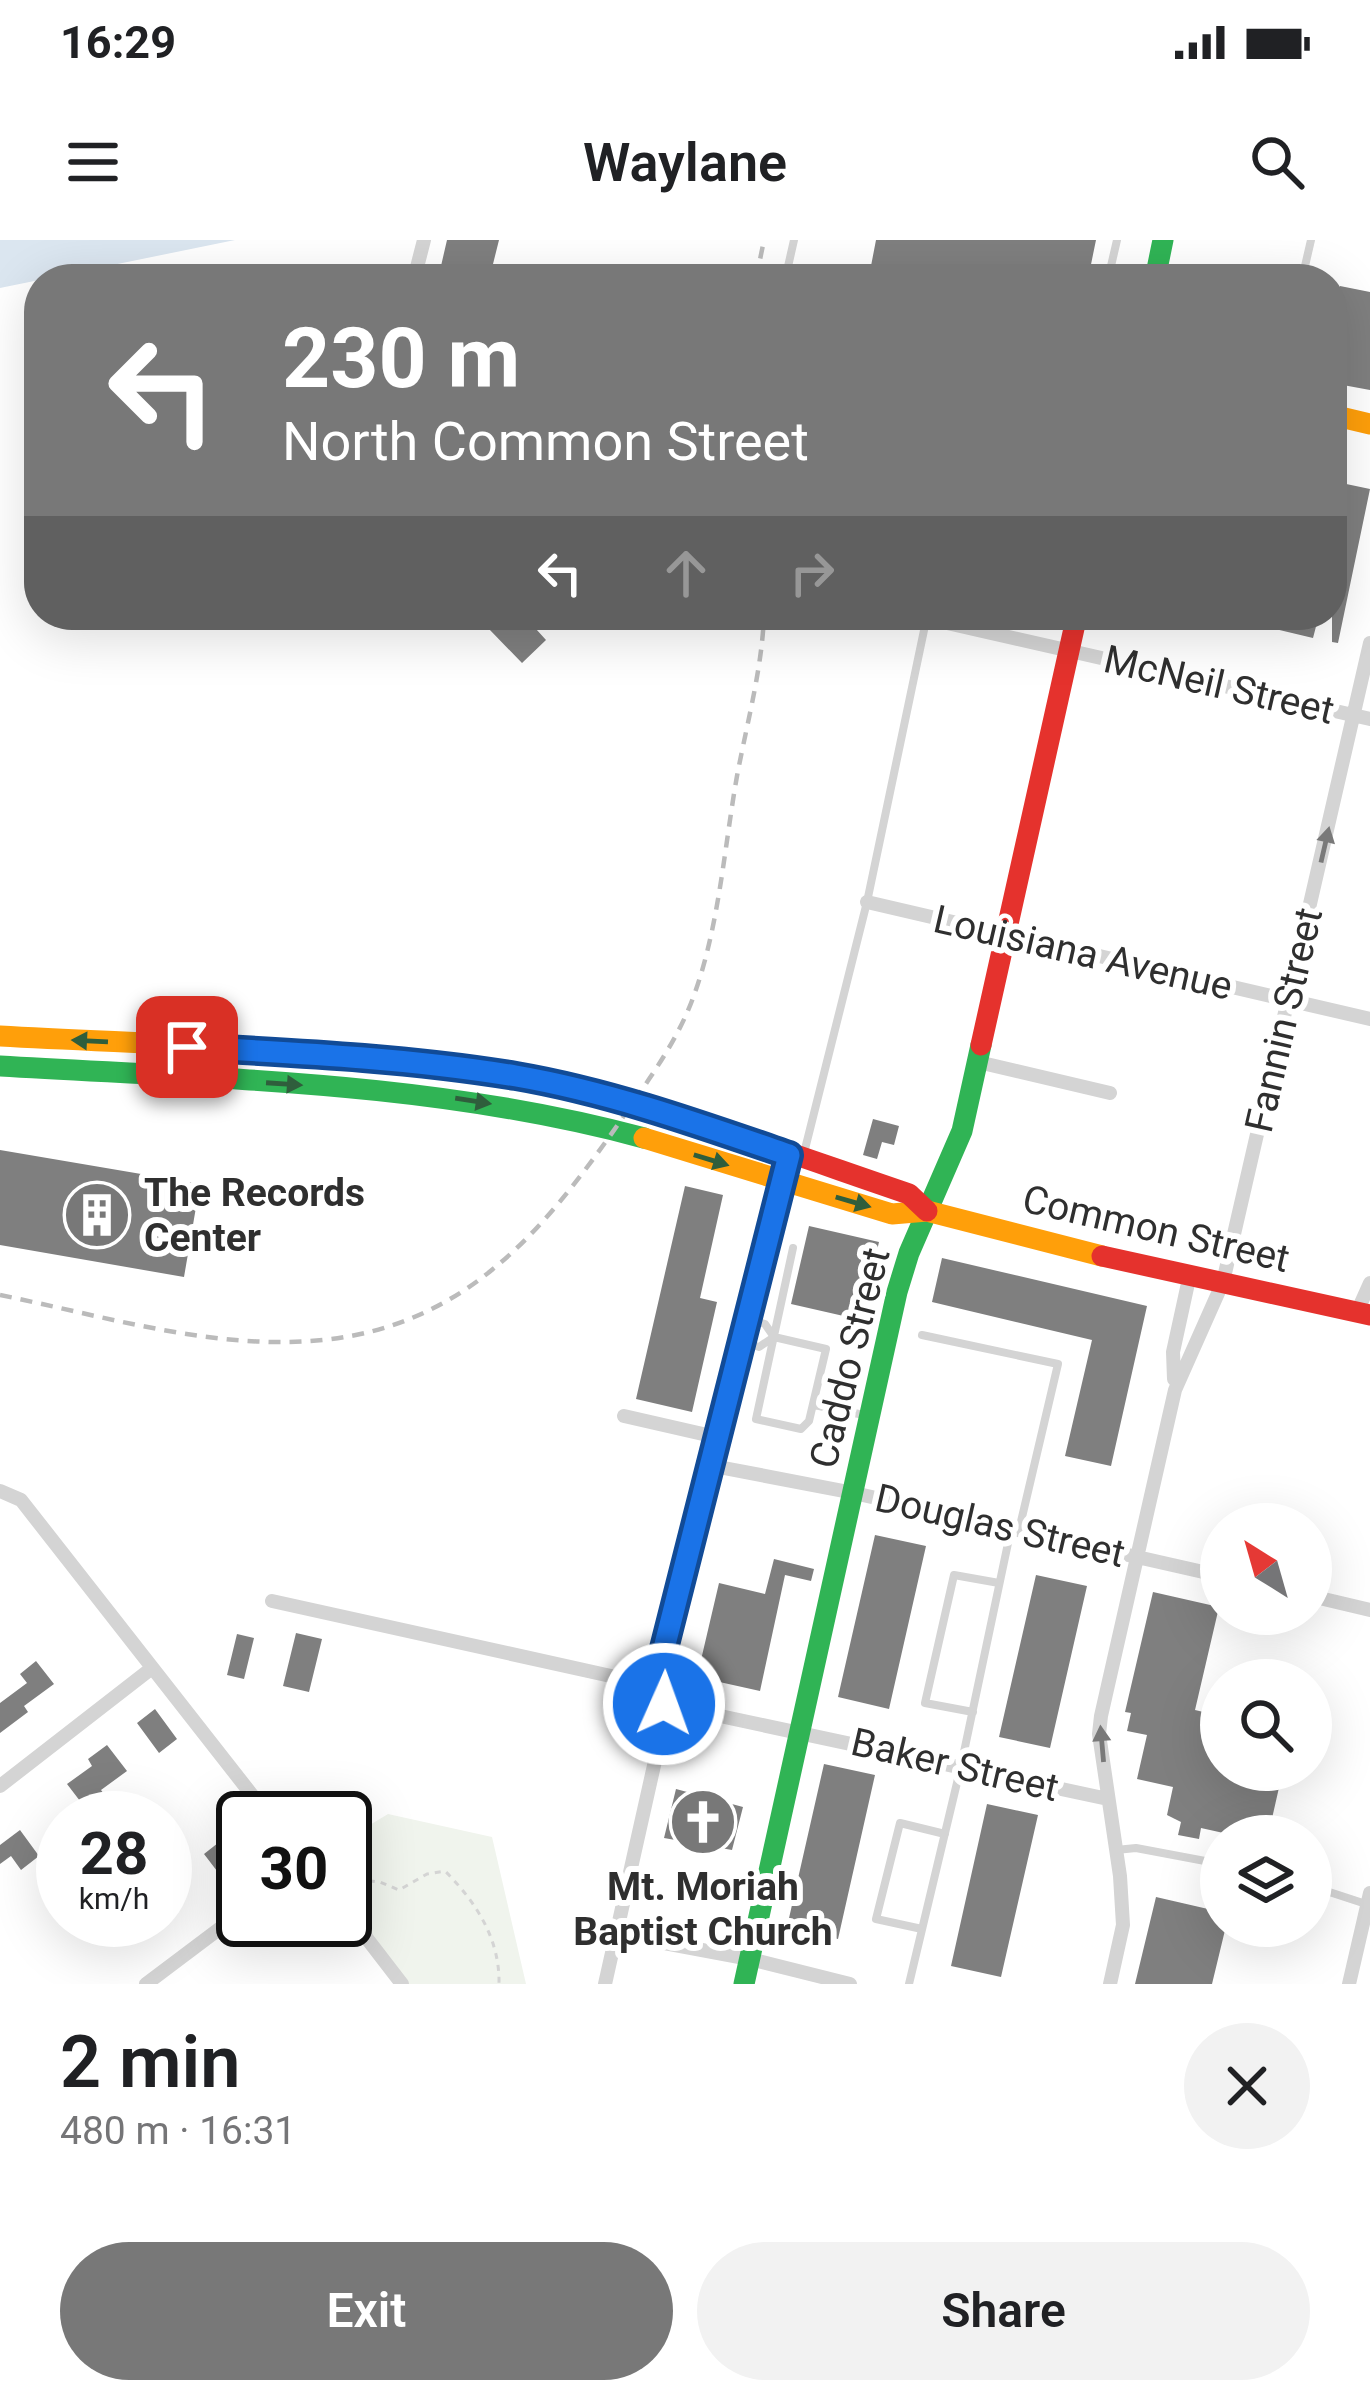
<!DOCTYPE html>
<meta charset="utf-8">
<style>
body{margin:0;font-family:Roboto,sans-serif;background:#f2f2f2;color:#202124;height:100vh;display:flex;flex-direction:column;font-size:45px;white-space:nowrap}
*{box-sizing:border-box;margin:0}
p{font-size:39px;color:#757577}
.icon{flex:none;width:66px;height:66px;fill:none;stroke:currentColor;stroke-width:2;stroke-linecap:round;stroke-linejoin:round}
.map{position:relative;height:1744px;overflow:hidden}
.sheet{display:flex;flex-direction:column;background:#fff;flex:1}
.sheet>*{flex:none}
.hud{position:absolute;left:24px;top:24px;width:1323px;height:366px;border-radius:48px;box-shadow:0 12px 48px #0002;background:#787878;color:#fff;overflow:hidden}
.needle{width:78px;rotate:323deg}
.fabs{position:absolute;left:1200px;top:1263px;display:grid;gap:24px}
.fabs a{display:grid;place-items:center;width:132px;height:132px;border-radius:50%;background:#fff;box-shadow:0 12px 48px #0002;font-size:60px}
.speed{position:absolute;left:36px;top:1551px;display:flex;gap:24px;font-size:60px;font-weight:700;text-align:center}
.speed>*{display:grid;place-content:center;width:156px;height:156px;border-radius:50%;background:#fff;box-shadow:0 12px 48px #0002;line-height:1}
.speed small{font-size:30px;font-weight:400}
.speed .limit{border:6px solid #111;border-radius:18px;background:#fff;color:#111}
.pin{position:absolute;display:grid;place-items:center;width:102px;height:102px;color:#fff;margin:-51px;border-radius:24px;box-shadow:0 6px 18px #0006}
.me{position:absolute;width:132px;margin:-66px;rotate:2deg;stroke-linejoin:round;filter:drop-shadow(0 0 9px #0008)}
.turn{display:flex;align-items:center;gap:42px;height:252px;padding:0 60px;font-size:54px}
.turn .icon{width:156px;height:156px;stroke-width:2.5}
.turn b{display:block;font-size:84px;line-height:102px}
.lanes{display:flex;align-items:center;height:114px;padding:0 60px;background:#0003;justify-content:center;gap:60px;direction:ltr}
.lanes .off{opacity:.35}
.round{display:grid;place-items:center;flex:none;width:126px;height:126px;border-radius:63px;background:#f2f2f2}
.summary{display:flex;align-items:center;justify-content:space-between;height:204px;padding:0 60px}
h1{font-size:72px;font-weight:600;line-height:90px}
.action{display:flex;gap:24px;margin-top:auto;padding:24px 60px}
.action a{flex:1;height:138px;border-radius:72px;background:#787878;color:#fff;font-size:48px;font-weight:600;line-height:138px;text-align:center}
.action a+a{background:#f2f2f2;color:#202124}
.status{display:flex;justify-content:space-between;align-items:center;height:84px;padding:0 60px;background:#fff;direction:ltr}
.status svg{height:33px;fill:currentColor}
header{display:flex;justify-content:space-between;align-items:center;height:156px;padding:0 60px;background:#fff;font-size:54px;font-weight:600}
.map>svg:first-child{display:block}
</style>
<div class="status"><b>16:29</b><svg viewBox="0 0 49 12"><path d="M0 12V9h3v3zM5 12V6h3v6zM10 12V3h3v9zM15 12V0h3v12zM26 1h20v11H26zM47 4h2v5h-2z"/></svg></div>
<header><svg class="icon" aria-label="menu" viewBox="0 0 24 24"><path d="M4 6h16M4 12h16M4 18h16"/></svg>Waylane<svg class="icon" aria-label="search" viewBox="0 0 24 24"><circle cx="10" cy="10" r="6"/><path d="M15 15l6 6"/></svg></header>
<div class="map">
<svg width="1370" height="1744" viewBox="0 0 1370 1744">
<rect width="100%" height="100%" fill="#fff"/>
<path fill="#f0f4ed" d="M388,1574l104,23 34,147h-124l-57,-73v-71z"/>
<path fill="#dbe6f0" d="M0,0h235l-235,48z"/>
<path fill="#7f7f7f" d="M447,0h52l-8,32h-4l-2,7h-47z
M876,0h220l-8,39h-154l-63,-13z
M1340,46l30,6v98l-38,-7v-65z
M1332,241l38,8 -32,154 -6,-1z
M504,375h47l-15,14 10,11 -24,23 -33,-34z
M1239,375h80l-6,23 -75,-18z
M873,879l26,7 -5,19 -12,-3 -5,17 -14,-4z
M0,910l200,34 -16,93 -184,-32z
M685,946l38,9 -23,103 17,4 -25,110 -56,-13z
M809,986l70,16 -15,65 -16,10 -57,-13z
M942,1018l205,48 -36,160 -46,-10 27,-116 -160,-38z
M875,1295l51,11 -37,163 -51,-12z
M774,1319l40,10 -3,12 -26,-6 -25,116 -63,-14 22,-94 46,11z
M1036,1335l51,11 -37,162 -51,-11z
M1153,1352l66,15 -24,103 21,5 5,10v45h62l-15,66h-31l-36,-8 -2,11 -21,-4 3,-13 -14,-7 6,-28 -36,-8 10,-44 -20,-4 4,-18 -6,-1z
M296,1393l26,6 -13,53 -26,-6z
M237,1394l17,4 -10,41 -17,-4z
M36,1421l18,23 -30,22 4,6 -28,21v-30l27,-20 -7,-9z
M155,1469l22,30 -18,14 -22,-30z
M107,1505l20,26 -26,19 11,15 -19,13 -26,-34 25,-18 -4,-7z
M824,1524l51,11 -37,164 -51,-12z
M676,1549l67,18 -11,43 -68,-12z
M987,1564l51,11 -37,162 -50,-11z
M20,1590l19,26 -18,14 -10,-14 -11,8v-19z
M232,1592l11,14 -5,10 3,4 -13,10 -3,-4 -8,5 -13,-17z
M1156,1657l65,15v14h5l-14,58h-77z"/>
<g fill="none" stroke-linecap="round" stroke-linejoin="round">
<path stroke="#d4d4d4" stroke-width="3" stroke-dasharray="6 6" stroke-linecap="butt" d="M345,1638l35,4 19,8 28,-16 18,-3c31,31 55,68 54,113"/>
<path stroke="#d4d4d4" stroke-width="8" d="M793,39l-6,-8 7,-31
M1108,39l9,-39
M1302,39l9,-39
M803,917l64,-255 60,-286
M922,1095l136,29 -39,166
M774,1097l52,12 -17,72 -8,8 -45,-10 37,-171
M742,1102l17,5 15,-10 -9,-13 -17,-5
M814,1165l55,11
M973,1472l-48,-9 29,-128 45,8
M1116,1610l20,-2 85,16
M1311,1646l55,18
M922,1689l-46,-10 24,-96 45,11
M909,1744l52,-218 50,-237"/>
<path stroke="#d4d4d4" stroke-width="14" d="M414,39l10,-39
M912,375l458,104
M867,662l503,117
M978,822l132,31
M1357,1072l13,-29
M1174,1139l-1,-27 17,-78
M624,1176l92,21
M708,1225l146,28 367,83
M0,1251l21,9 249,318
M1311,1356l59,14
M272,1361l384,85
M664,1464l444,95
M0,1546l152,-118
M345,1670l57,74
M616,1694l134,25 100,25
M146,1744l97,-73
M605,1744l52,-232 8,-51 -9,-15 1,-10 132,-521
M1110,1744l13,-59 -3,-49 -21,-142 2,-18 74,-326 48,-108 147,-639
M1349,1744l21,-91"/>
<path stroke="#30b455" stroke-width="21" d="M1155,39l8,-39
M0,826c217,13 433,15 644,72
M744,1744l153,-692 12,-39 53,-122 19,-86"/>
<path stroke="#ff9f0a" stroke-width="21" d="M1332,175l38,9
M0,796c181,10 364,11 542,46
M644,898l248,76 35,-3 175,45"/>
<path stroke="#e5322d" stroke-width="21" d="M981,805l96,-430
M542,842c126,25 246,71 367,112l18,17
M1102,1016l268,59"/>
<path stroke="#bbb" stroke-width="4.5" stroke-dasharray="12 9" stroke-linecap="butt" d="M756,39l8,-39
M0,1055c104,21 216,56 323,45 142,-15 219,-107 296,-217 27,-40 57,-79 74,-125 26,-70 31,-149 44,-222 10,-53 25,-107 27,-161"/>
</g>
<defs><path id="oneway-solid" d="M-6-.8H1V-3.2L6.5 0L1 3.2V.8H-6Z" transform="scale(3)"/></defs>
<g fill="#797979">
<use href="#oneway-solid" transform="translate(1325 605) rotate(-77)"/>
<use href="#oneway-solid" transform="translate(1102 1504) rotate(-95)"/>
</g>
<g fill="#2f5e3c">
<use href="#oneway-solid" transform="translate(90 801) rotate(-177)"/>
<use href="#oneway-solid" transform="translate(284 844) rotate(4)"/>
<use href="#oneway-solid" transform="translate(473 861) rotate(9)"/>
<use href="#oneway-solid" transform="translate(711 920) rotate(17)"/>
<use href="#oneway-solid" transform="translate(853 962) rotate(16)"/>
</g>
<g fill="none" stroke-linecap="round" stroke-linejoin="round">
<g stroke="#114b97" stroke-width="30">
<path id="route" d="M187,807c110,6 220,11 329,29 93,16 183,48 273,79l-132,521 7,28"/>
</g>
<use href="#route" stroke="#1a73e8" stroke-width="21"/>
</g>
<defs>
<g id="building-disc" transform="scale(3.45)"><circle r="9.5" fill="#787878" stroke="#fff"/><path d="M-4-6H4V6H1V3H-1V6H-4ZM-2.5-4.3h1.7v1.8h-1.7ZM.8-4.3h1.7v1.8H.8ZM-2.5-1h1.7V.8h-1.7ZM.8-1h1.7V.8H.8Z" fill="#fff"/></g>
<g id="church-disc" transform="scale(3.45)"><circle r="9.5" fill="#787878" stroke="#fff"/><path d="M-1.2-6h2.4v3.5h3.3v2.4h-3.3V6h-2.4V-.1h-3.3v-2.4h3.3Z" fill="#fff"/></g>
</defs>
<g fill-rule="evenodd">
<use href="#building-disc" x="97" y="975"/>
<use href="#church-disc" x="703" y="1582"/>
</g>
<g text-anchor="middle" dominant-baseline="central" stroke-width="12" stroke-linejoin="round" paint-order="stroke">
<g font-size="39" fill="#2f2f2f" stroke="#fff">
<text transform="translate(1219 445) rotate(13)">McNeil Street</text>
<text transform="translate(1083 713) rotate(13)">Louisiana Avenue</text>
<text transform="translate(1284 780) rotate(-77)">Fannin Street</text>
<text transform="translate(1156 989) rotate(13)">Common Street</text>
<text transform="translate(850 1118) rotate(-76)">Caddo Street</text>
<text transform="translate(1000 1286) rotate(13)">Douglas Street</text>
<text transform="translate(955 1525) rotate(13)">Baker Street</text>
</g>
<g font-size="39" font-weight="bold" fill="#2f2f2f" stroke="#fff" text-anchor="start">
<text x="144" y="953">The Records<tspan x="144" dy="45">Center</tspan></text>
<text x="703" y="1647" text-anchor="middle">Mt. Moriah<tspan x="703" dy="45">Baptist Church</tspan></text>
</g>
</g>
</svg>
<div class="fabs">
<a><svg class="needle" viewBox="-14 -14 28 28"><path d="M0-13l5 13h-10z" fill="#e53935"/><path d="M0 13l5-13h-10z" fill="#757577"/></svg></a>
<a><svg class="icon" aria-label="search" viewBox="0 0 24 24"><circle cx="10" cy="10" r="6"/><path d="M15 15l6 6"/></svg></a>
<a><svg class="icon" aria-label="layers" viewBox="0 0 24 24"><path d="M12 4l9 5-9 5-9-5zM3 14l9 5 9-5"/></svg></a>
</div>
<div class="speed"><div>28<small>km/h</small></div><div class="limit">30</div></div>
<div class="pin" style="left:187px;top:807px;background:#d93025"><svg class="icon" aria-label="arrive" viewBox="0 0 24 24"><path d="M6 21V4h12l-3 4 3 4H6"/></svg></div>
<svg class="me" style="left:664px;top:1464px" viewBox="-20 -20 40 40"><circle r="17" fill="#1a73e8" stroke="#fff" stroke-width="3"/><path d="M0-11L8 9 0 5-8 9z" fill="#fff"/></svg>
<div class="hud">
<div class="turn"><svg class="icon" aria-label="left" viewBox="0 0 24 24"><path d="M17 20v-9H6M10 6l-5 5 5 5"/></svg><div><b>230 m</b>North Common Street</div></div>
<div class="lanes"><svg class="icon" aria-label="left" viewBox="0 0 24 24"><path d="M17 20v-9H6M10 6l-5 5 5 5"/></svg><svg class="icon off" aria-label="ahead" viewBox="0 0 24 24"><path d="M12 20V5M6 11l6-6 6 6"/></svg><svg class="icon off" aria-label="right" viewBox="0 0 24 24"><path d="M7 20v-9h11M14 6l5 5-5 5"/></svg></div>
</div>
</div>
<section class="sheet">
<div class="summary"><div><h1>2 min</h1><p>480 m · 16:31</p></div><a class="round"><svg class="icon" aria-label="close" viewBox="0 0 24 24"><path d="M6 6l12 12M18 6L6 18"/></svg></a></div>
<div class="action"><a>Exit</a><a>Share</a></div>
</section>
